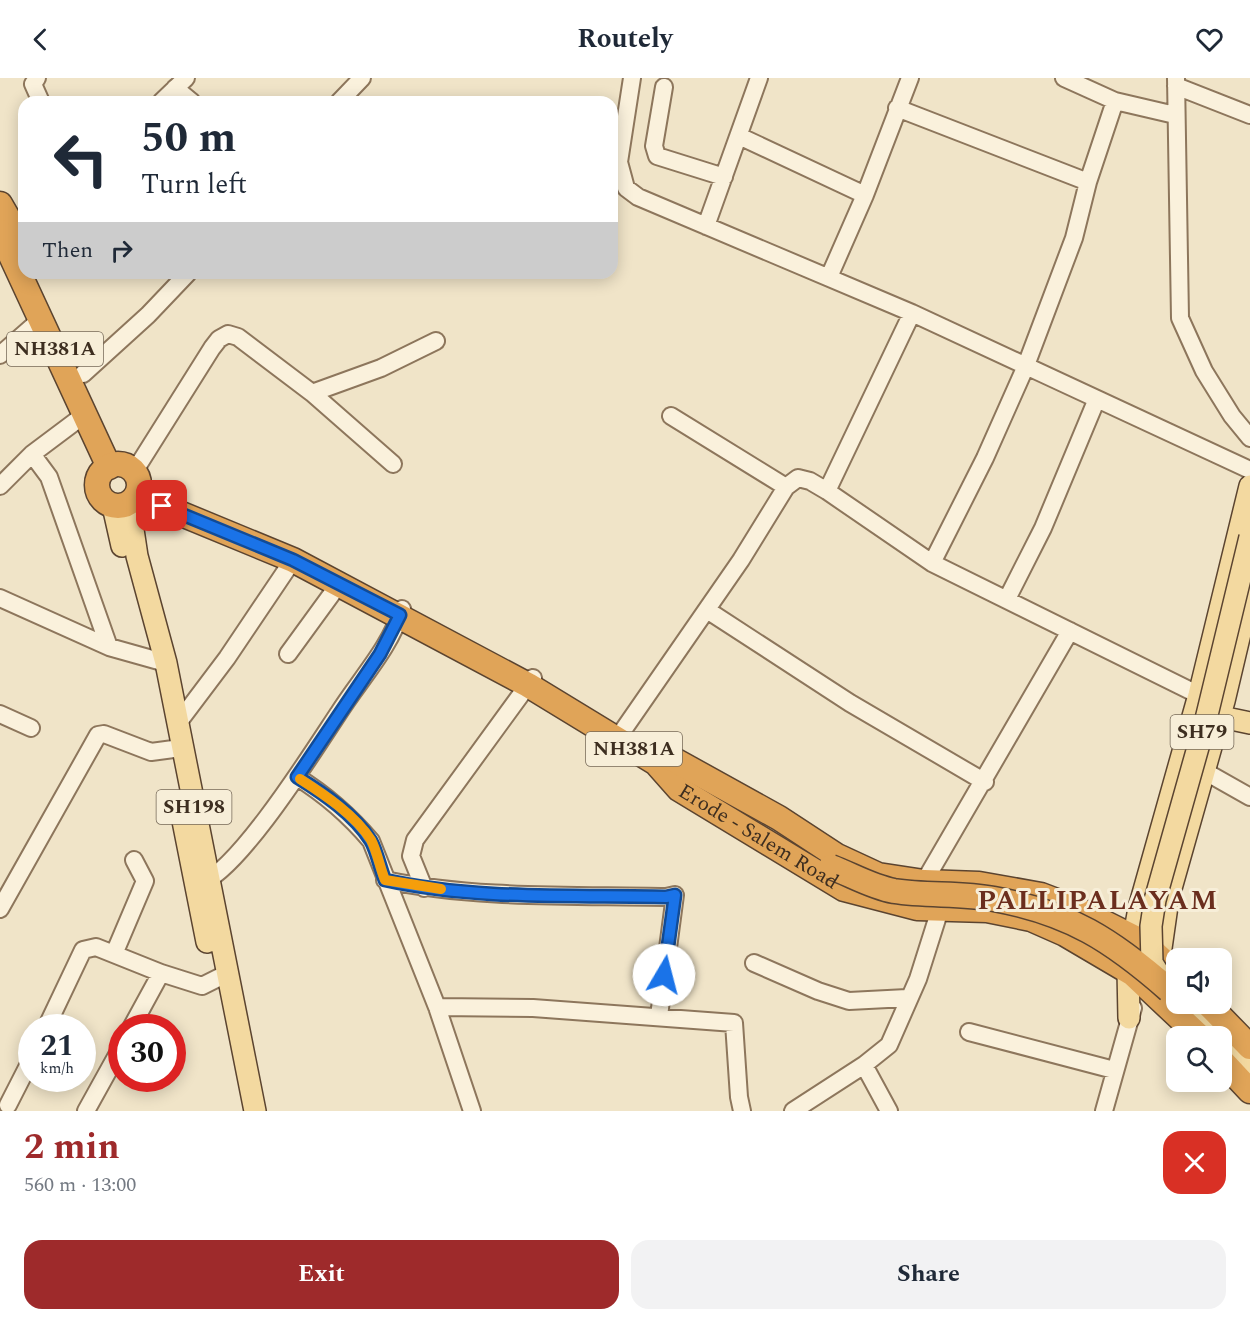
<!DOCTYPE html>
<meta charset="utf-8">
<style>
body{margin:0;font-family:Spectral,serif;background:#f2f2f3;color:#1f2937;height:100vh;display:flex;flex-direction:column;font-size:22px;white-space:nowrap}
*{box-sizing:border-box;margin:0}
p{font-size:20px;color:#747a83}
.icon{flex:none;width:33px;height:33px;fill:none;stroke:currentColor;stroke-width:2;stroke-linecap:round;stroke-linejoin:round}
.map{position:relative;height:1033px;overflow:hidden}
.drawer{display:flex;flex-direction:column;background:#fff;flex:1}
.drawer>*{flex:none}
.banner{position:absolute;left:18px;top:18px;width:600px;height:183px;border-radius:18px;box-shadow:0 3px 15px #0003;background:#fff;color:#1f2937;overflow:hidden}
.fabs{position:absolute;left:1166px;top:870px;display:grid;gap:12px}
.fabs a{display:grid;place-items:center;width:66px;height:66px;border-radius:12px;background:#fff;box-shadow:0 3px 15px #0003;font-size:30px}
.speed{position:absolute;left:18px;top:936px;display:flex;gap:12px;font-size:30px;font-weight:700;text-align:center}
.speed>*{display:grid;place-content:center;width:78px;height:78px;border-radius:50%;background:#fff;box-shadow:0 3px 15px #0003;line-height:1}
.speed small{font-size:15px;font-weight:400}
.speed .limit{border:9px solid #d22;background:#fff;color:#111}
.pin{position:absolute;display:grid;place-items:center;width:51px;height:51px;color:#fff;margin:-26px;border-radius:12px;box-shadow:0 3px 9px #0006}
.me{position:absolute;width:66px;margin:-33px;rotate:8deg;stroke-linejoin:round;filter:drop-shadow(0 0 4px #0008)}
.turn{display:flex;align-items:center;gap:21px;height:126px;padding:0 24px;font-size:27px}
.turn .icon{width:78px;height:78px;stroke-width:2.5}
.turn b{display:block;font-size:42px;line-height:51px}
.then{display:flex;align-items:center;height:57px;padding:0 24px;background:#0003;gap:12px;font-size:22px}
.round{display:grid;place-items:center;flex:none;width:63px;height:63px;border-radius:18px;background:#f2f2f3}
.head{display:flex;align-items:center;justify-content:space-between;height:102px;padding:0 24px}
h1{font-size:36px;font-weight:700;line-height:45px;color:#9e2a2b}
.primary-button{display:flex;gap:12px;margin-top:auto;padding:12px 24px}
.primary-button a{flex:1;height:69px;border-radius:18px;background:#9e2a2b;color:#fff;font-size:24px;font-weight:700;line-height:69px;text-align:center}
.primary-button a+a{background:#f2f2f3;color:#1f2937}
header{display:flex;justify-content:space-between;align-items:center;height:78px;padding:0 24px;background:#fff;font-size:27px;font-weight:700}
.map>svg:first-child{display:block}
</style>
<header><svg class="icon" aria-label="back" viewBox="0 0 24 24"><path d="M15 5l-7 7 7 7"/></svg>Routely<svg class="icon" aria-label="heart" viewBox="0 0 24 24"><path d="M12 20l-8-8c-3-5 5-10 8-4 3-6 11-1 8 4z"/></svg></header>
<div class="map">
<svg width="1250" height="1033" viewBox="0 0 1250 1033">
<rect width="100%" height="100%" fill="#f0e4c8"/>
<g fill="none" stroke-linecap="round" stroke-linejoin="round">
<g stroke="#8d765c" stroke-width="20">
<path id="minor" d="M37,0l-4,6 8,18
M632,0l-13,84 7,26 12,9 274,116 338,157
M1064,0l51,23 60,14
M1176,0l4,240 24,53 28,45 18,22
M1176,8l74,29
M664,9l-10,59 3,10 67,21
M175,10l17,14
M161,24l25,-24
M339,24l23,-24
M897,30l191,74
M739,58l126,59
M706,148l53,-148
M829,199l36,-82 45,-117
M0,277l41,-36
M83,296l65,-59 40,-42
M312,315l69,-25 55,-27
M671,338l115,71
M32,376l17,23 60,170
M134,394l78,-124 7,-9 9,-5 10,3 74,56 81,71
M0,408l32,-32 52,-39
M827,413l85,-178
M932,485l53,-105 40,-90 49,-130 14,-56 27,-81
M0,520l109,49 57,16
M1007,521l36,-71 53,-127
M707,532l143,93 135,79
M288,576l51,-70
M0,636l31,14
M178,645l49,-65 66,-98
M617,661l124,-179 45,-73 12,-9 12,3 17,10 105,72 267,132
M1204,693l46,26
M297,699c29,18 52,38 74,64l66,166 35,104
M385,802c91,19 188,15 281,17l9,-2 -16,121
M201,805c38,-13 113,-133 137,-169 22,-35 52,-66 64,-105
M424,810l-13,-32 4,-16 118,-162
M921,812l3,-8 146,-251
M0,831l98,-174 6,-1 47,18 30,-4
M114,876l31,-73 -11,-21
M754,885l64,28 31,10 58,-3
M437,929l96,1 201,15 5,74 3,14
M46,950l37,-78 13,-3 65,26
M131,950l30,-55 41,13 24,-12
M969,954l145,38
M864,987l25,46
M8,1027l24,-47
M86,1033l36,-65
M793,1033l71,-46 25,-20 29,-66 25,-79
M1104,1033l29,-103"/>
</g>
<g stroke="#5b4430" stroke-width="24">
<path id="major" d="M129,425l8,53 29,107 89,448
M113,428l9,40
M1207,636l43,9
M182,738l25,126
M1158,891l10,-70 56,-198 26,-110
M1183,926l33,32
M1129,940l-1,-48 11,-62 60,-213 51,-209
M1221,964l29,29"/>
</g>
<g stroke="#5b4430" stroke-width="27">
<g id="highway">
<path d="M0,126l23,40"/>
<path d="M0,154l109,235"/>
<circle cx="118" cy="407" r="21"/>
<path id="s1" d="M134,421l28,7 131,54 235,125 128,78 23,26 165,100 73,19 70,2 44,9 34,15 68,40 66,62"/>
<path d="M649,668l130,72 58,38 41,19 46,7 55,2 62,11 34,13 68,34 33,31"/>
<path d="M1208,926l42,43"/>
<path d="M1221,982l29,31"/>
</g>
</g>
<use href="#minor" stroke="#faf1dc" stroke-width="16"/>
<use href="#major" stroke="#f3d9a0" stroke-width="21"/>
<use href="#highway" stroke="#e0a458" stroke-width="24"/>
<g stroke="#5b4430" stroke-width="24" stroke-linecap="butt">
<path id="major-bridge" d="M1166,907l-14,-22 -1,-37 4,-26 51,-181 44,-182"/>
</g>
<g stroke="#5b4430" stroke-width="27" stroke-linecap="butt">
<path id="highway-bridge" d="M831,789c21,8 41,20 63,24 33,5 68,2 100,8 76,14 118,41 175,91"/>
</g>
<use href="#major-bridge" stroke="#f3d9a0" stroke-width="21"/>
<use href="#highway-bridge" stroke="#e0a458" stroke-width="24"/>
</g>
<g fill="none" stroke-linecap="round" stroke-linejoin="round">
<g stroke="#114b97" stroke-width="15">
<path id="route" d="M162,428l131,54 107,55 -20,39 -83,123c26,16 57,37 74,64 6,11 9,27 14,39 90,20 188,15 281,17l9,-2 -11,80"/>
</g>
<use href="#route" stroke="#1a73e8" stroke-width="10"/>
<path stroke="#f59e0b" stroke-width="10" d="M300,701c25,16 55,36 71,61 6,11 9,28 14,40l56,9"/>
</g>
<g text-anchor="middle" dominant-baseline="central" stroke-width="6" stroke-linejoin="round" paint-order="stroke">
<g fill="#f7eed8" stroke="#756857" stroke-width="1.5">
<rect x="7" y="254" width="96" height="34" rx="4.5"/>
<rect x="1170.5" y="637" width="63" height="34" rx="4.5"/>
<rect x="586" y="654" width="96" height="34" rx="4.5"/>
<rect x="156.5" y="712" width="75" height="34" rx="4.5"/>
</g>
<g font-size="20" font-weight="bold" fill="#3d2e20">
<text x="55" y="271">NH381A</text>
<text x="1202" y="654">SH79</text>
<text x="634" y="671">NH381A</text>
<text x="194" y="729">SH198</text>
</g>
<g font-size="21" fill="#3d2e20" stroke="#f7eed8">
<text stroke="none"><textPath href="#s1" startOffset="714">Erode - Salem Road</textPath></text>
</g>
<g font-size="27" font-weight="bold" letter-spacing="1.5" fill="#6b2e1e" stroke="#f7eed8">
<text x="1098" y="823">PALLIPALAYAM</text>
</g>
</g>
</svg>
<div class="fabs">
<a><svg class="icon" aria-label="sound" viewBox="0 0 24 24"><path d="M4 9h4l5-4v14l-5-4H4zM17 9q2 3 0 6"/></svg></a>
<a><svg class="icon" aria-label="search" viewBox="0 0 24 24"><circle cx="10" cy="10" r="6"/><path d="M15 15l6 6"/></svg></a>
</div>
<div class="speed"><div>21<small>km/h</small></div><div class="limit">30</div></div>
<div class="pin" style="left:162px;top:428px;background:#d93025"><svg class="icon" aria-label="arrive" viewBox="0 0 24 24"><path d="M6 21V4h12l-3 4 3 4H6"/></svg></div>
<svg class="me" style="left:664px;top:897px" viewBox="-20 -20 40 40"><circle r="19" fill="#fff"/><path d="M0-13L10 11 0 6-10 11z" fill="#1a73e8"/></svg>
<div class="banner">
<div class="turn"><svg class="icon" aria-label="left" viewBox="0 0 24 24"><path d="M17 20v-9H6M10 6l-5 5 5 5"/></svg><div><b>50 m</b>Turn left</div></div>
<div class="then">Then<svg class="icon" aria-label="right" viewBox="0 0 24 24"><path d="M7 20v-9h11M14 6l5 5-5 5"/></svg></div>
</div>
</div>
<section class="drawer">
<div class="head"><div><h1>2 min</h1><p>560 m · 13:00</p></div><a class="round" style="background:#d93025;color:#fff"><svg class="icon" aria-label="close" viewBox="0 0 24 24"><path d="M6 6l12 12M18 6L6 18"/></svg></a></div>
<div class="primary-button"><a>Exit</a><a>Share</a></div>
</section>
